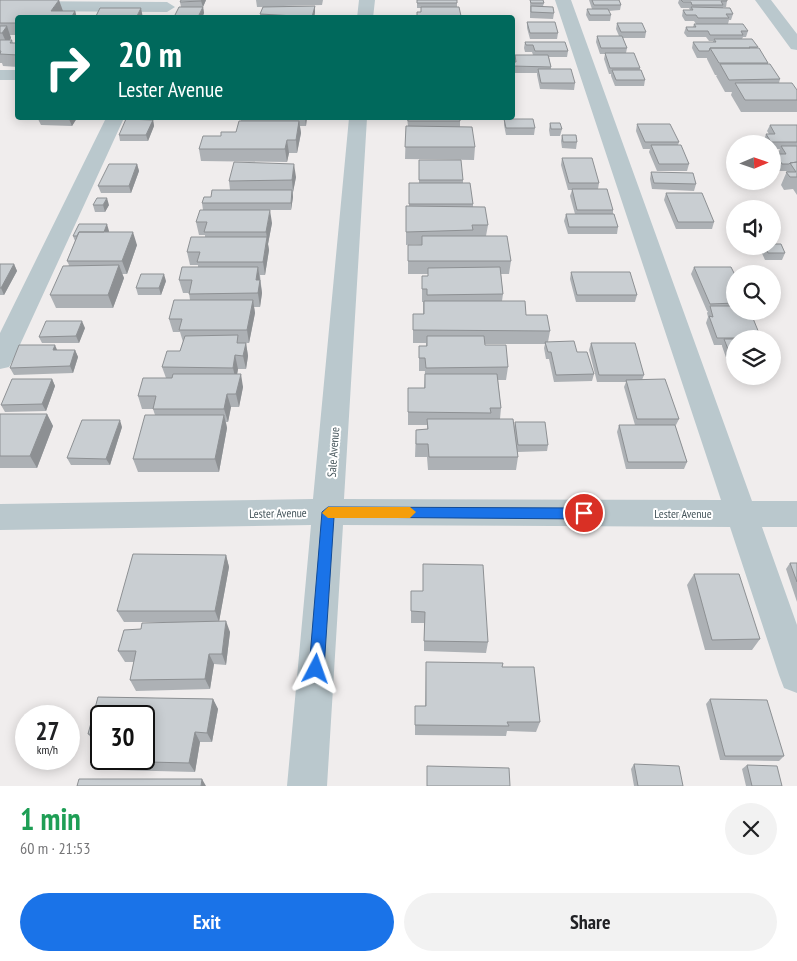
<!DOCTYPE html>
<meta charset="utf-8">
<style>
body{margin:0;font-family:"PT Sans Narrow",sans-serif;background:#f2f2f2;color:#202124;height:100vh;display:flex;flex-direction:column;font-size:19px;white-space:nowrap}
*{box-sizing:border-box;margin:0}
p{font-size:16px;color:#757577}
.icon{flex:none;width:28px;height:28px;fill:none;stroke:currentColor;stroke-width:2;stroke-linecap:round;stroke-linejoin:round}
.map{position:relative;height:786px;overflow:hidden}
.sheet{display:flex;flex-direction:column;background:#fff;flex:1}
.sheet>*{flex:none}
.banner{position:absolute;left:15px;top:15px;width:500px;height:105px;border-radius:5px;box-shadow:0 2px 12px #0003;background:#00695c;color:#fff;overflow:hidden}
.needle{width:32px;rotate:88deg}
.fabs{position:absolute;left:726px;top:135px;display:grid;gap:10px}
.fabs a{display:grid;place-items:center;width:55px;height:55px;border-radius:50%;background:#fff;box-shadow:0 2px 12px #0003;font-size:25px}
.speed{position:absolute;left:15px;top:705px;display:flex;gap:10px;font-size:25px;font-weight:700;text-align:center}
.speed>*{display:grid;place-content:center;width:65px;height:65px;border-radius:50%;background:#fff;box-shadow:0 2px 12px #0003;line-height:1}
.speed small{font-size:12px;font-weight:400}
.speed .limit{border:2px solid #111;border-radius:8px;background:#fff;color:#111}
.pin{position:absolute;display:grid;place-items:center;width:42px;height:42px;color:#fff;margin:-21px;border:2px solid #fff;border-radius:50%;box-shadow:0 1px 5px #0007}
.me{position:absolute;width:55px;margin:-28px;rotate:4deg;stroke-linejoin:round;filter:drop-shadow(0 0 4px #0008)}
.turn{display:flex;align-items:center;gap:18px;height:105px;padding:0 20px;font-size:22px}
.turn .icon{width:65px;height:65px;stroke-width:2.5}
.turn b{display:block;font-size:35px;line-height:42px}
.round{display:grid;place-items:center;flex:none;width:52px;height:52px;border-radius:26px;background:#f2f2f2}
.summary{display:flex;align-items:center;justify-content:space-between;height:85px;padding:0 20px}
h1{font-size:30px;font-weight:700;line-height:38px;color:#1e9e55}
.cta{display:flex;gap:10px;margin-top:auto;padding:10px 20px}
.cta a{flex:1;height:58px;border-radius:30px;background:#1a73e8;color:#fff;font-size:20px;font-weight:700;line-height:58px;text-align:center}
.cta a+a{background:#f2f2f2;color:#202124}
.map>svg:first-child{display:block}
</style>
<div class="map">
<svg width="797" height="786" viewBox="0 0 797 786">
<rect width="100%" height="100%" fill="#f0eded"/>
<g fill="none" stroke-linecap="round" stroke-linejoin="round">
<path fill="#bac8cd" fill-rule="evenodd" d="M359,0h16l-2,18h-16z
M555,0h16l181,501h45v26h-35l35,98v68l-13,-5 -5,-13 -49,-148 -387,-2 -16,261h-40l24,-261 -311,5v-26l313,-5 36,-381h18l-23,381 377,1z
M755,0h16l26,34v16l-6,-1z
M0,1l167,1 8,5 -8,5 -167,-1z
M0,70h18v10h-18z
M106,118h18l-111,242 -4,7 -9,2v-36z"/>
</g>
<path fill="#adb1b5" d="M0,0l62,11h13l2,7h-59v17h-8l1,3 -1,2h2l1,3h5v24l-15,-1 -1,-3h-2z
M206,0l-3,7 1,6 -2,5h-28v-1l7,-10 -1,-5z
M256,0h67l-1,5 -39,1h32v6l-1,6h-53l-1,-4 3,-7h-6z
M417,0h40v7l-40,9 4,-4v-4h-4z
M530,0h13l1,3 -1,3 11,7 -1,6 -23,-1z
M589,0h30l2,5 -1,5 -12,1 3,4 -1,6h-21l-3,-6 1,-6h5z
M679,0h48v1l-1,6h-3v1l10,6 -2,6h-2l-1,4 20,7 -2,6h-3l-1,2 16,8 -1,1 11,15v1l12,15 -1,4 18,17v12h-56l-10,-17 1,-3h-7l-9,-16 1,-1h-2l-8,-16v-1h-10l-5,-10 1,-6h20v-1h-4l-3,-4h-19l-3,-4 2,-6h7l1,-3h2l-2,-3h-9l-3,-5 1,-6h7l-1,-2h-8l-3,-5z
M527,22l31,11 -1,6h-27l-3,-11z
M617,23l29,9 -1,6h-22l4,10 -1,5 14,15v2l5,10 -1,6h-29l-4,-10v-2h-2l-5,-15 1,-5h-5l-4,-12 1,-6h22l-3,-7z
M525,42l43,9 -1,6h-18l2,10v2l24,14 -1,7 -34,-1 -3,-14v-2h-25v-11h3v-7h18l-1,-3h-7l-1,-4z
M39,118h38l-5,8 -31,-1 -3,-6z
M240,118h66v8h-6l1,7 -4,20h-8l-2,9 -86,-1 -2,-12 22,-13 15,-4 5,-11z
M407,118h53v9l15,20 -1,13 -69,-1 1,-33h2z
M504,119l31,9 -1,7h-28l-2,-10z
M153,120l1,6 -6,15h-28l-1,-6z
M550,123l12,6 -2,7h-10l-1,-6z
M637,124l42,18 -1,3 11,19 -2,7h-30l-8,-19 1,-3h-7l-7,-18z
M770,125h27v70l-4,-6 -9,1 -3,-5 6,-14h-8l-6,-10 3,-7h3l-1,-1 2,-4h-8v-5h-6l-2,-4 2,-6h3l-2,-3z
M562,135l15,7 -1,7 -14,-1 -1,-7z
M562,158l37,25 -1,6 15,21v4l5,13 -1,7h-49l-4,-13 2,-7h9l-5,-18 2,-6h-4l-7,-25z
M419,160l44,20v3l10,21v3l15,18 -2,11 25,25 -2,13h-8l2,20 -1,7 24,14 24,16 -2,11 29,10 17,22 -2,7 -38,1 -5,-23h-3l-2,-11 1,-4h-60v1l23,22 -2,13h-8l3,28 -1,11 14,8 1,-5 33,23 -1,6 -29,1v5l-2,13h-88l-1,-13h-12l1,-27 11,-1v-4h-19v-37h16l1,-17h-6v-25h7v-3h-13v-29h10v-12h-1v-26h6v-2h-20v-29l14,-1 -16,1v-39h3v-23h10z
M137,164l2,7 -8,22h-30l-3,-7z
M651,172l45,12 -2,7 -42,-2 -2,-10z
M296,177l-3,15v5l-2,13h-88l-1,-7 9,-6 19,-7 -1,-9z
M666,193l48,29 -2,7h-36l-12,-29z
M93,205h16l-4,7h-10z
M196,222l76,1 -4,21 1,6 -4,25h-5l2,18 -2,14h-6l1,6 -6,30h-3l2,13 -2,13h-8l-1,5 6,13 -4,20h-8l-3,15h-2l1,6 -8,44h-81l-5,-13 22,-44 -2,-6h-11l-4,-13 28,-18 -4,-11 18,-16 3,-9 -3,-10h-7l-4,-13 21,-19 -1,-7h-6l-4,-13 19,-13v-2h-8l-3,-13 18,-15v-2h-6z
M109,231v1l28,13 -10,29h-5l2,4 -11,30h-57l-6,-13 19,-30 -2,-4 8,-20 -2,-5z
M762,246h10l13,7 -3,7h-17l-4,-9z
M0,264h14l3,7 -13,24h-4z
M694,267l41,8v36l26,27v1h-26v30h-5l-8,-23v-1h-8l-8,-22 2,-6 -1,-4 1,-2h-1l-16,-37z
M571,272l66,23 -2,7h-59l-6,-23z
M166,281l-5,14h-23l-2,-7z
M85,328l-6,15h-37l-3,-6z
M591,343l53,32 -2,5 37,39 -3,6h-1l12,37 -3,7h-58l-9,-37 2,-7h16l-11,-38 2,-5h-29l-8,-32z
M58,350h17l3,7 -5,16 -59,2 -4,-7z
M52,379l3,7 -9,25 -41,1 -4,-7z
M0,414h47l6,12 -16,42h-37z
M122,427l-12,38h-39l-4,-7z
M226,555l3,12 -10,54 11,11 -4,33 -12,-1 -4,25 -74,2 -6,-11 4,-18h-9l-7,-11 23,-22 31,-7h-48l-7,-11z
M790,563h7v39l-11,-33z
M423,564l65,78 -2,11 -62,-2v-28h-13v-32h12z
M694,574l66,65 -8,11h-47l-18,-65z
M426,662l76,5 38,55 -4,10 -29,-1 -1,5 -91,-1v-29h10z
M98,697l115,2 5,10 -6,33h-12l-5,30 -78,-2 -8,-9 1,-2h34v-43h-43v28h-5l-8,-10z
M710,699l74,57 -5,5 -59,-1 -14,-56z
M634,764l49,22h-49l-3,-17z
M747,765l35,21h-36l-4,-17z"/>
<path fill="#8d9093" d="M59,0l4,11h-12z
M202,0h4l-3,7 -2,-6z
M315,6v6l-1,6h-2z
M203,7l1,6 -2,5h-4z
M141,8l2,10h-7z
M75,11l2,7h-6z
M7,26l4,12 -4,6 -5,-11z
M70,118h7l-5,8 -3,-7z
M305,118h1l1,1 -1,7z
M153,120l1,6 -6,15 -2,-6z
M299,121l2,12 -4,20 -1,-13z
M287,140l2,13 -2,9 -2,-13z
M137,164l2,7 -8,22 -2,-7z
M294,164l2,13 -3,15 -1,-12z
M292,190l1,7 -2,13v-7z
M107,198l2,7 -4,7 -2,-7z
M270,210l2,13 -4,21 1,6 -4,25 -2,-13 4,-24 -1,-6z
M107,224l2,7 -5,12 -2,-7z
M133,232l4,13 -10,29 -5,-13z
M14,264l3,7 -13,24 -3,-7z
M119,265l5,13 -11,30 -5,-13z
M258,267l4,26 -2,14 -4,-27z
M164,274l2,7 -5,14 -2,-7z
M253,300l2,13 -6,30 -2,-13z
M82,321l3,7 -6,15 -3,-7z
M246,343l2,13 -2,13 -3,-13z
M55,345l3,7 -5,-2z
M75,350l3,7 -5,16 -3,-7z
M235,355l3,14 -2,12 -3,-13z
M241,374l2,13 -4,20 -3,-13z
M52,379l3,7 -9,25 -4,-7z
M227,394l4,13 -3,15 -4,-13z
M47,414l6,12 -16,42 -7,-12z
M224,415l3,13 -8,44 -4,-13z
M120,420l2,7 -12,38 -4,-6z
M226,555l3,12 -10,55 -4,-11z
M226,621l4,11 -4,33 -4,-11z
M209,654l5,10 -4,25 -5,-10z
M213,699l5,10 -6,33 -5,-9z
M195,732l5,10 -5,30 -6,-9z
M202,779l4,7h-5z"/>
<path fill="#c9ced2" stroke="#8d9093" d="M0,0h59l-8,11h24l-4,7h-53v5h-18z
M181,0h21l-1,1 -21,1z
M417,0h40v3h-40z
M530,0h13l1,3h-13z
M592,0h27l2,5h-27z
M681,0h46v1h-6l2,4h-31l-1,-3h-8z
M315,6l-3,11 -52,-3 3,-7z
M531,6l22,1 1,6 -23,-1z
M179,7h24l-5,10h-24z
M421,7h38l2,9h-44v-4h4z
M691,7l39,1 3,6h-7l3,4h-31l-2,-3h-10l-3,-5h10z
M100,8h41l-5,10h-41z
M587,9h21l3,6h-21z
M412,16h49v2h-49z
M527,22h28l3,11h-28z
M617,23h25l4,9h-25z
M694,24h49l5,7h-7l2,4h-33l-2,-4h-20l-2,-4h10z
M0,26h7l-5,7h-2z
M597,36h25l5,12h-26z
M714,39h38l6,8h-9l1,1h-40l-1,3h-10l-6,-9h23z
M0,40h12l-2,3h8v12l-18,-1 1,-3h-1z
M525,42h40l3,9h-33l-2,-6h-7z
M710,48h49l9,15h-49z
M605,53h29l6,15h-30z
M515,55h33l3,12 -39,-1v-4h4z
M720,64h50l10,15 -51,1z
M538,69h33l4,14h-34z
M612,70h29l4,10h-29z
M735,83h57l5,7v10h-52z
M39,118h31l-1,1h-31z
M408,118h52v3h-52z
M126,119l27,1 -7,15h-27z
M504,119h29l2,9h-29z
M239,121h60l-3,19h-9l-2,9h-86l4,-13h18v-4h15z
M550,123h10l2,6h-11z
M637,124h33l9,18h-34z
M770,125h27v17h-26l-5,-8h9z
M406,126l66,1 3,20h-70z
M562,135h14l1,7h-14z
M651,145h30l8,19h-30z
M781,146h16v16l-7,1 -1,1h-7l-6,-10h10z
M562,158h30l7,25h-30z
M419,160h42l2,20h-44z
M234,162l60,2 -2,16 -63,1z
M797,162v15h-7l-4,-5h10l-6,-9z
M109,164h28l-8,22h-31z
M651,172l42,1 3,11 -42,-1z
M409,183h61l3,21h-64z
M572,189h35l6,21h-36z
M212,190h80l-1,13h-89l2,-6h7z
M666,193h36l12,29h-36z
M97,198h10l-4,7h-10z
M406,206l79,1 3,18h-16l1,5 -67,2z
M200,210h70l-4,22h-62l3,-10h-11z
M566,214h48l4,13h-49z
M79,224h28l-3,8h-25l-2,4h-4z
M79,232h54l-11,29h-55z
M422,236h85l4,25h-103v-16h14z
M191,237h76l-4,25h-66l3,-10h-13z
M772,244h9l4,9h-17l-3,-7h7z
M0,264h14l-13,24h-1z
M119,265l-11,30h-58l13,-29z
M182,267h76l-2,13h4l-2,13 -69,1 3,-14h-13z
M500,267l3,27 -76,1v-6h-5v-13h6v-8z
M694,267h37l4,8v28l-25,1z
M571,272h59l7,23h-60z
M141,274h23l-5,14h-23z
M174,300h79l-6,30h-68l3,-11h-13z
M424,301h101l1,14h21l3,16 -137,-1v-16h11z
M710,306h25v5h15l11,27h-44l-8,-22 4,1z
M46,321h36l-6,15 -37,1z
M238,335l-1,8h9l-3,13 -8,-1 -2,13 -71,-1 5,-16h13l5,-15z
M427,336h57l1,9h21l2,22 -82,1 -1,-10h-6v-12h8z
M724,339h11v23h-2z
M574,341l3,11h10l7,22 -38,1 -5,-23h-3l-3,-10z
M591,343h44l9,32h-45z
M19,345h36l-2,5h22l-5,16 -60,2z
M173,374h68l-5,20h-9l-3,15h-71l3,-13h-18l5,-18h29z
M425,374h72l4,34h-11l1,5 -83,-1v-24h17z
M12,379h40l-10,25 -41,1z
M665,379l14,40h-42l-11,-39z
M0,414h47l-17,42h-30z
M145,415h79l-9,44h-82z
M427,419h86l5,38h-89l-1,-13h-12v-14l12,-1z
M82,420h38l-14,39 -39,-1z
M515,422h30l3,23h-30z
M619,425h56l12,37h-59z
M133,554l93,1 -11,56h-98z
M790,563h7v19z
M423,564l60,1 5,77 -64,-1 1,-29 -14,-1v-20h12z
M694,574h45l21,65 -48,1z
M226,621l-4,33h-13l-4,25 -75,1 6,-29h-18l6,-21 17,-1 1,-6z
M426,662l77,1 -1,4h32l6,55h-33l2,4 -94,-1v-19h11z
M98,697l115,2 -6,34 -12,-1 -6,31 -80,-2 1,-2h34v-43h-43v19l-13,-1z
M710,699l57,1 17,56h-59z
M634,764l45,2 4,20h-45z
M747,765l30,1 5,20h-30z
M427,766l82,2 1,18h-83z
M79,779h123l-1,7h-124z"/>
<path fill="#1a73e8" stroke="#114b97" d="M328,507l256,1 6,5 -6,6 -250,-2 -10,152 -3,5 -5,2 -5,-2 -2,-5 13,-157z"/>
<path fill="#f59e0b" d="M328,507h82l6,5 -6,6h-82l-6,-5z"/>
<g text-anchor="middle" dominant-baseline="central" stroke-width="4" stroke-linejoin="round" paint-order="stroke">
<g font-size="12" fill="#45555b" stroke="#fff">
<text transform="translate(333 452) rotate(-86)">Sale Avenue</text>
<text transform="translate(278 513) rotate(-1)">Lester Avenue</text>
<text x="683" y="513">Lester Avenue</text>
</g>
</g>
</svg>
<div class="fabs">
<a><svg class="needle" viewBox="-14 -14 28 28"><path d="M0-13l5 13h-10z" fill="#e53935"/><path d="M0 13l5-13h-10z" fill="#757577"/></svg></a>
<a><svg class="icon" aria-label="sound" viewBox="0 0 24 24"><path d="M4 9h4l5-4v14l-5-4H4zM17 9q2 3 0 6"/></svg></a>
<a><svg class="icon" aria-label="search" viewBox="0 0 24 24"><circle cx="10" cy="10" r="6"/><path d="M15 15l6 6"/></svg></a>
<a><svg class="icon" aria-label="layers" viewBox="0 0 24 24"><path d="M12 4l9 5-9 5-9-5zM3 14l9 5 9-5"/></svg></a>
</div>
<div class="speed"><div>27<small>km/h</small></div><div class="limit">30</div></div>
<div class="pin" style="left:584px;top:513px;background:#d93025"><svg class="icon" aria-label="arrive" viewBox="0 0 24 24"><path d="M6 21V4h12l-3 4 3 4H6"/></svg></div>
<svg class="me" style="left:316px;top:669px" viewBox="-20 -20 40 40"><path d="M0-17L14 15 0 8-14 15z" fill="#1a73e8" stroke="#fff" stroke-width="4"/></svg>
<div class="banner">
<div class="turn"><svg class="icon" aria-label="right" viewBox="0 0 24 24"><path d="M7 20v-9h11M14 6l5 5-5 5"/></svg><div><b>20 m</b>Lester Avenue</div></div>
</div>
</div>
<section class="sheet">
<div class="summary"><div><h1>1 min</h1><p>60 m · 21:53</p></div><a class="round"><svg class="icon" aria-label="close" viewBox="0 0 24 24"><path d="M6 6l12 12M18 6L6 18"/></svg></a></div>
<div class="cta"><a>Exit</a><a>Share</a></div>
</section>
